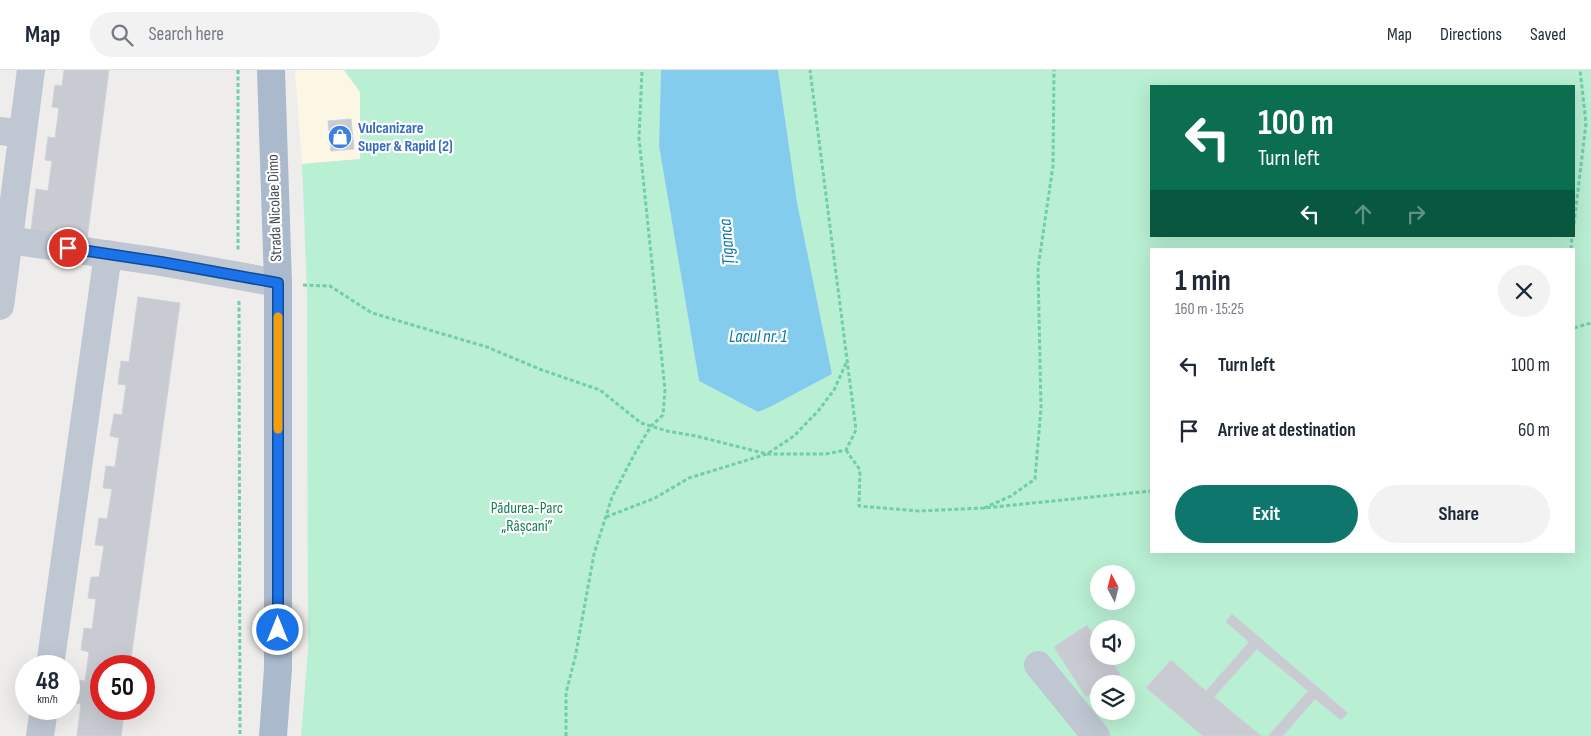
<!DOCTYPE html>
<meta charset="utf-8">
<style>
body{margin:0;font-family:"Sofia Sans Condensed",sans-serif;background:#f2f2f3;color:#1f2937;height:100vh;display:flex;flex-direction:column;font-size:19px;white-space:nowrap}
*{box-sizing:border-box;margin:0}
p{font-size:16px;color:#747a83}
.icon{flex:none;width:28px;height:28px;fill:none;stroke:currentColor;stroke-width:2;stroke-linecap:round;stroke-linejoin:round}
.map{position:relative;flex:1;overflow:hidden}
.sheet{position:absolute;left:1150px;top:178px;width:425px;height:305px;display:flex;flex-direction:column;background:#fff;border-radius:0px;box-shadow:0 5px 20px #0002}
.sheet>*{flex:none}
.banner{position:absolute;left:1150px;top:15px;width:425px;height:152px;border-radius:0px;box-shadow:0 5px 20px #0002;background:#0b6e4f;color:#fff;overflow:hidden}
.needle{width:32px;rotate:353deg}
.tools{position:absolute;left:1090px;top:495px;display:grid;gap:10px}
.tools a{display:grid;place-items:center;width:45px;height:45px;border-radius:50%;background:#fff;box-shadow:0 5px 20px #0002;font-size:25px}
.speed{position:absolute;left:15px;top:585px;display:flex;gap:10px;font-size:25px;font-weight:700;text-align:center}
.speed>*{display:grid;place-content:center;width:65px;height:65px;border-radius:50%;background:#fff;box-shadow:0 5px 20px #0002;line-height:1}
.speed small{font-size:12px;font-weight:400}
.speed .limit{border:8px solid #d22;background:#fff;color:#111}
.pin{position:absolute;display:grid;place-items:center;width:42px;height:42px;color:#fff;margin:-21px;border:2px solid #fff;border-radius:50%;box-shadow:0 1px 5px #0007}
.me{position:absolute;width:55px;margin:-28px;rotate:0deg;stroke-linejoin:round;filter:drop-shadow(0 0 4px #0008)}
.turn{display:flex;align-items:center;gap:18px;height:105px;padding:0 25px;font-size:22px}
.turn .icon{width:65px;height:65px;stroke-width:2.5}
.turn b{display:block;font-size:35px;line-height:42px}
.lanes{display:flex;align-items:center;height:48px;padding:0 25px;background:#0003;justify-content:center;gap:25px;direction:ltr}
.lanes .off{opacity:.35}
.round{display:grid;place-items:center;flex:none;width:52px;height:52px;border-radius:26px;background:#f2f2f3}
.summary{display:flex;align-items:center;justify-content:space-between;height:85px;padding:0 25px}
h1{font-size:30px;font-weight:700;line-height:38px}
.cta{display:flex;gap:10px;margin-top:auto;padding:10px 25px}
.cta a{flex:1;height:58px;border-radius:30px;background:#0f766e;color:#fff;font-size:20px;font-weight:700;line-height:58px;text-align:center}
.cta a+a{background:#f2f2f3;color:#1f2937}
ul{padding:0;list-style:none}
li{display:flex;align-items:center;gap:15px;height:65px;padding:0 25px}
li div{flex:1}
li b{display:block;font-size:19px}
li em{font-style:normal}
header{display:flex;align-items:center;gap:30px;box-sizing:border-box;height:70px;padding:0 25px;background:#fff;border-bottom:1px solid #e0e1e3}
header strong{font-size:24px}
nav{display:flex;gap:28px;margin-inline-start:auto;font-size:18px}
.search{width:350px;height:45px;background:#f2f2f3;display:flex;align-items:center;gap:12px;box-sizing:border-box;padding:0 18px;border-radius:28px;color:#747a83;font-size:19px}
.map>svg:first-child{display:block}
</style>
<header>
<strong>Map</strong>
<div class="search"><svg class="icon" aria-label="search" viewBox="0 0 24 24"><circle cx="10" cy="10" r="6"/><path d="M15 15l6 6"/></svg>Search here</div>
<nav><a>Map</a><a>Directions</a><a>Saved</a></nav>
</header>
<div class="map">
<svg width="1591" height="666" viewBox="0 0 1591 666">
<rect width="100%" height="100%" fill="#efedec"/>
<path fill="#fcf7e4" d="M295,0h49l16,22v67l-58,5z"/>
<path fill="#b9efd3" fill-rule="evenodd" d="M344,0h317l-2,76 40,235 59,31 12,-5 62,-33 -35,-172 -19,-132h813v666h-1290l7,-86 -1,-358 -5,-128 58,-5v-67zM1151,16h423v150h-423zM1151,179h423v302h-423zM1099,504h27v27h-27zM1099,559h27v27h-27zM1099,614h27v27h-27z"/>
<path fill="#84cced" d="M661,0h117l19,132 35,172 -62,33 -12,5 -59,-31 -40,-235z"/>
<path fill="#c9cbd3" stroke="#d0d2d9" d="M64,0h45l-22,169 -56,-8 5,-42 12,2 4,-30 -7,-1 3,-23 7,1 4,-30 -7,-1 3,-22 7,1z
M351,49l3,30 -23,2 -3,-30z
M138,227l42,6 -50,363h-29v43h24l-4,27h-44l4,-32 -8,-2 4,-22 8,1 4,-29 -8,-2 3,-22 8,1 4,-30 -8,-1 3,-21h8l5,-31 -9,-1 4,-27 8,1 5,-30 -9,-1 3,-22 9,1 4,-29 -9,-2 4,-22 8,1 4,-30 -8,-1 3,-23 8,1z
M1232,544l116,99 -7,7 -26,-21 -32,37h-15l40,-45 -51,-42 -43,48 47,39h-58l-57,-48 25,-28 35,31 43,-49 -23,-20z
M1087,555l12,17v14h9l12,18 -14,10h-7v4l-13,9 -32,-50z"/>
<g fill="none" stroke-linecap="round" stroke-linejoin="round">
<path stroke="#70cea9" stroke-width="3" stroke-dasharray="4 2.5" stroke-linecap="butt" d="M238,0v182
M1574,154l12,-101 -6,-53
M1571,179l1,-13
M303,215l27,1 42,27 115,34 55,23 58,20 41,33 26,8 29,5 71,18h59l20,-4 10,-20 -46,-360
M239,231l1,435
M1574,258l17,-5
M846,380l14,20 -1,36 60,5 65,-3 167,-17
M984,438l27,-12 24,-17 6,-71 -3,-140 15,-102 1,-96
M606,447l49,-19 34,-20 78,-24 27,-18 24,-25 16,-21 13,-29
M566,666v-43l9,-35 19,-104 18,-57 23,-44 16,-27 12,-11 2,-25 -26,-252 3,-68"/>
<path stroke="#bfc7d3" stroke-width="28" d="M0,61l15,2 7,6 -22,167
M22,69l9,-69
M9,170l152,22 117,21
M1038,595l58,71
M50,596l58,-412
M40,666l4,-27"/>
<path stroke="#abb9cd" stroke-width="28" d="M271,0l7,213v386l-5,67"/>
</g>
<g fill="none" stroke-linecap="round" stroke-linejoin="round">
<g stroke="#114b97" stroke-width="12">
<path id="route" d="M68,178l93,14 117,21v347"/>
</g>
<use href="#route" stroke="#1a73e8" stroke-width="9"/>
<path stroke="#f59e0b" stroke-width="9" d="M278,247v112"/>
</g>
<defs>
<g id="shop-disc" transform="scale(1.25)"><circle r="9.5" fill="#3f7fe0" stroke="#fff"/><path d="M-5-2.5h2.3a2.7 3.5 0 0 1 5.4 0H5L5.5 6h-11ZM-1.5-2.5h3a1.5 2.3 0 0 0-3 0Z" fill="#fff"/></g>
</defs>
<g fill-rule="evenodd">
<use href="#shop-disc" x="340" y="67"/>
</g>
<g text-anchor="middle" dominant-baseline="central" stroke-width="4.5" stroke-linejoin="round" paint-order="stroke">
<g font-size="16" font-weight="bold" fill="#366cbe" stroke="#fff" text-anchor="start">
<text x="358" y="58">Vulcanizare<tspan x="358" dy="18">Super &amp; Rapid (2)</tspan></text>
</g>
<g font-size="16" fill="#454e5a" stroke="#fff">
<text transform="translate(275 138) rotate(-92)">Strada Nicolae Dimo</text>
</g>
<g font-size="16" fill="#147d53" stroke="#fff">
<text x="527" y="438">Pădurea-Parc<tspan x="527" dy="18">„Râșcani”</tspan></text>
</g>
<g font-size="18" font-style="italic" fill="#0977a9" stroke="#fff">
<text transform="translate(727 172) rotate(-95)">Țîganca</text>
<text x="758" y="266">Lacul nr. 1</text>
</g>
</g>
</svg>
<div class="tools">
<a><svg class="needle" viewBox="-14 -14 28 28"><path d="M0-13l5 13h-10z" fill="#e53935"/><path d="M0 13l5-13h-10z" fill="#747a83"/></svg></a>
<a><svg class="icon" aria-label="sound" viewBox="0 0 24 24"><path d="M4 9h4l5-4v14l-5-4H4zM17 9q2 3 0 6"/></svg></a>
<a><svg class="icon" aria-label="layers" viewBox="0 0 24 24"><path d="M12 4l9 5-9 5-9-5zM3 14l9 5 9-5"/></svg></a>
</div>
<div class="speed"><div>48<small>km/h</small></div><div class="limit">50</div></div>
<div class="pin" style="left:68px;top:178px;background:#d93025"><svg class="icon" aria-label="arrive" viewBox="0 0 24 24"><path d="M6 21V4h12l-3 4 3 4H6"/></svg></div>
<svg class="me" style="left:278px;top:560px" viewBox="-20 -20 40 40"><circle r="17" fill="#1a73e8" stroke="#fff" stroke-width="3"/><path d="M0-11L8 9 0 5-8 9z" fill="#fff"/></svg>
<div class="banner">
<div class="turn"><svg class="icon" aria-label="left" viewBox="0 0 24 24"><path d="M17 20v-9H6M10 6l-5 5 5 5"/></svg><div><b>100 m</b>Turn left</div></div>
<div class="lanes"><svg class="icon" aria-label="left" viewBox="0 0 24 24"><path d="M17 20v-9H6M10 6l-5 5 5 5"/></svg><svg class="icon off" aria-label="ahead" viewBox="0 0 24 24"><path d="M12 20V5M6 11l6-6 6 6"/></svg><svg class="icon off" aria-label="right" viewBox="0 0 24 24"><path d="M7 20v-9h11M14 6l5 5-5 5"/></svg></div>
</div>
<section class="sheet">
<div class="summary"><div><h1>1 min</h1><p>160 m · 15:25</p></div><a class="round"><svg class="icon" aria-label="close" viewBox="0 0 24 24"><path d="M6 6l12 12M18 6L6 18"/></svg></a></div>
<ul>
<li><svg class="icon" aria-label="left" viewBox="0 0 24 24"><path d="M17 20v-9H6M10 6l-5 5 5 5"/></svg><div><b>Turn left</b></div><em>100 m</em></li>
<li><svg class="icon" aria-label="arrive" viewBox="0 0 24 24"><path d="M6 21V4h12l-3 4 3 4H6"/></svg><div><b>Arrive at destination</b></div><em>60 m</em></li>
</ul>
<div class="cta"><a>Exit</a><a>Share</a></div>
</section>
</div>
